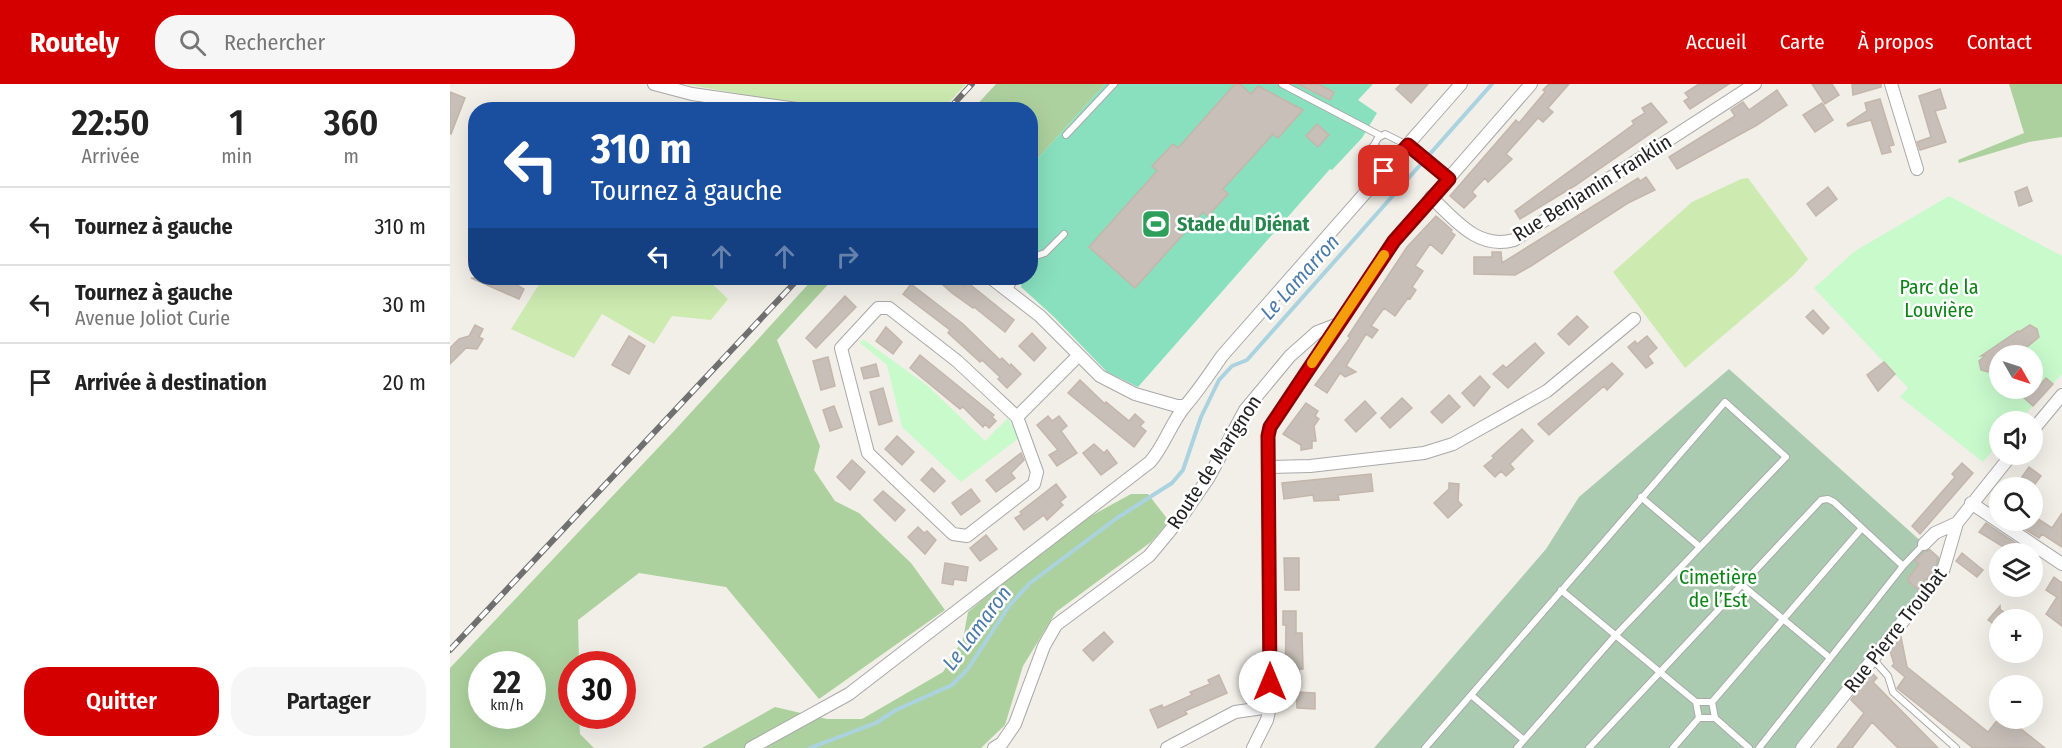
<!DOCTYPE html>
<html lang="fr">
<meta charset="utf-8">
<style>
body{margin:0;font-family:"Fira Sans Condensed",sans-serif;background:#f6f6f6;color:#222;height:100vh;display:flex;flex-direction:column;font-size:22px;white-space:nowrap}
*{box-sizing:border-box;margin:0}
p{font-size:20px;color:#767676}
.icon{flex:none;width:33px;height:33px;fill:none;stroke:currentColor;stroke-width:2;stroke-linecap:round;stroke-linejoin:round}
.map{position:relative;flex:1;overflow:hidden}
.drawer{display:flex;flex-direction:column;background:#fff;width:450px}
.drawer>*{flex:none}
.guide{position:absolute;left:18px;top:18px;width:570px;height:183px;border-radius:24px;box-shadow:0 6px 24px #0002;background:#1a4fa0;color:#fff;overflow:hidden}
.needle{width:39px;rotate:129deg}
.fabs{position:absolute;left:1539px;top:261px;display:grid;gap:12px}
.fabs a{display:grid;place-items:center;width:54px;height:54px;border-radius:50%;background:#fff;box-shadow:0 6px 24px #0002;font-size:30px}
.speed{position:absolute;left:18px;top:567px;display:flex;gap:12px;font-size:30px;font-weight:700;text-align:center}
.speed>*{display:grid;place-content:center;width:78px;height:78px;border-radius:50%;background:#fff;box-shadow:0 6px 24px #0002;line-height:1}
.speed small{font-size:15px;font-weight:400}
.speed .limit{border:9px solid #d22;background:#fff;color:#111}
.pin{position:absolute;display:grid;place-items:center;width:51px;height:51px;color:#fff;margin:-26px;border-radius:12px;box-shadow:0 3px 9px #0006}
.me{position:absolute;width:66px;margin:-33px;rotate:0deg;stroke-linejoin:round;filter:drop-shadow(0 0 4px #0008)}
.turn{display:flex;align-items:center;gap:21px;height:126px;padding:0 24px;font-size:27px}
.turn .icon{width:78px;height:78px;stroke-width:2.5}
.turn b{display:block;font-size:42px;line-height:51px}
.lanes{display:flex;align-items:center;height:57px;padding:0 24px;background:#0003;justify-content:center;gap:30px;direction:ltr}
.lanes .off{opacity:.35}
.eta{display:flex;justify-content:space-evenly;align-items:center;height:102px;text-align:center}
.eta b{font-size:36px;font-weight:600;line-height:42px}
.action{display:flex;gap:12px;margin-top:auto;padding:12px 24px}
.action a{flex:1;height:69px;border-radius:24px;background:#d40000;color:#fff;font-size:24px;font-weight:600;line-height:69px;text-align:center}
.action a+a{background:#f6f6f6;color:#222}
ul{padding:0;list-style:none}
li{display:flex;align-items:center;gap:18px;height:78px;padding:0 24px;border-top:2px solid #e0e0e0}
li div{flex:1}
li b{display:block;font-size:22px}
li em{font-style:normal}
header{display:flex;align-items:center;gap:36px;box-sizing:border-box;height:84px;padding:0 30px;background:#d40000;color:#fff}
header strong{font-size:28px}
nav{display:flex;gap:33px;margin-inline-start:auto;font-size:21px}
.search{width:420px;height:54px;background:#f6f6f6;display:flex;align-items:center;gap:15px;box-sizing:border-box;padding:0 21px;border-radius:24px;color:#767676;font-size:22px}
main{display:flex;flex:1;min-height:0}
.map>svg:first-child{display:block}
</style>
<header>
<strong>Routely</strong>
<div class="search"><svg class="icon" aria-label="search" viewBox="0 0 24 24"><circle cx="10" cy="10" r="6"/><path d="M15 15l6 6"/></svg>Rechercher</div>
<nav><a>Accueil</a><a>Carte</a><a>À propos</a><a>Contact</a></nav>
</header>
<main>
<section class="drawer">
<div class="eta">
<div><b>22:50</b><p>Arrivée</p></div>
<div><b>1</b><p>min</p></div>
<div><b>360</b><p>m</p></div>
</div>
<ul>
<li><svg class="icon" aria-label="left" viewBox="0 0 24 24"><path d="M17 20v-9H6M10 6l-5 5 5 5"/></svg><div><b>Tournez à gauche</b></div><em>310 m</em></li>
<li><svg class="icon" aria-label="left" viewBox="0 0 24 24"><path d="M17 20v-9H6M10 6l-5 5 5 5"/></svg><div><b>Tournez à gauche</b><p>Avenue Joliot Curie</p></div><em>30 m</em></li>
<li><svg class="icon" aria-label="arrive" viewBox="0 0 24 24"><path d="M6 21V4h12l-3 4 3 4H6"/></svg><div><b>Arrivée à destination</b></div><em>20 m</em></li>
</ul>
<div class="action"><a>Quitter</a><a>Partager</a></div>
</section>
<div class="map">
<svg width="1612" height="664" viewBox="0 0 1612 664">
<rect width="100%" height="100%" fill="#f2efe9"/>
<path fill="#cdebb0" d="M234,0h282l-24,26 -114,-1z
M1298,94l60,81 -14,16 -109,93 -72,-96 79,-70 49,-23z
M93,194h163l22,21 -17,21 -39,-4 -18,28 -52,-30 -28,44 -63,-29z"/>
<path fill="#add19e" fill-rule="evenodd" d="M546,0h109l-74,82 -1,-56h-58z
M1559,0h53v53l-33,5 -70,21 -1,-3 66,-27z
M364,194h20l-57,62 43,106 -6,24 21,31 24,12 52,50 34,47 -126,89 -93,-112 -87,-14 -61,47 1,44h-7v52h7l1,18 14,14h-144v-80l224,-237zM32,580h50v52h-50z
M681,410h17l21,27 -18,21 -95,70 -33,54 -18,59 -24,23h-279l73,-41 52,12h35l81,-47 20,-33 5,-27 101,-84z"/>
<path fill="#aacbaf" d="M1279,285l214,192 -148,187h-421l172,-199 33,-52z"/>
<path fill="#c8facc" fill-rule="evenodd" d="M1499,112l113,60v118l-43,47 -19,1 -1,21 -16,19 -83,-65 8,-9 -94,-100 41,-37zM1550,272h32v32h-32z
M413,255l65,47 57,55 23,-23 11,20 -58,44 -59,-55 -15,-62 -27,-22z"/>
<path fill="#88e0be" d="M655,0h268l-15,16 19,13 -15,25 -30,32 -2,-1 -192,218 -31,-15 -54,-56 -32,-29 1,-9h8l1,-112z"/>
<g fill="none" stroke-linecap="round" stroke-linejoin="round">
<path stroke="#aad3df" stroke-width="4" d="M360,664l66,-25 20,-13 56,-25 15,-15 42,-64 21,-23 87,-65 55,-35 11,-13 18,-53 18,-37 13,-14 15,-6 245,-276"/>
</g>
<path fill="#c7bfb8" stroke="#c4b6ab" stroke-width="1.5" d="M785,0h5l11,10 7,-8 45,24 -25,28 -5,-4 -50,55 5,5 -20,22 -5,-4 -68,76 -46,-41 68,-76 -5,-5 21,-22 5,4z
M848,0h20l16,8 -4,8z
M951,0h27l-17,19 -15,-14z
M1099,0h20l-21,24 5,4 -10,10 -5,-4 -32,36 6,5 -24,23 -3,-4 -13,14 4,4 -12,12 -14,-12 66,-76 3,3 26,-31 -2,-2z
M1249,0h30l-39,25 -6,-8 5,-3 -4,-5z
M1362,0h20l7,11 -14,9z
M1402,0h29v3l-28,8z
M1490,5l6,19 -11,3 11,31 -26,8 -3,-8 14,-5 -12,-41z
M1327,6l10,15 -30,20 -80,44 -8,-12 66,-41 -4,-6 12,-8 6,8z
M0,8l15,6 -14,36h-1z
M1430,15l14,46 -5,1 2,6 -9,2 -11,-34 -23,6 -1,-2 20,-13 -2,-8z
M1201,19l16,19 -91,63 -56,34 -5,-8 119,-87 -2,-3 13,-8 -3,-5z
M1372,19l11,17 -18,12 -12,-17z
M867,40l12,11 -11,12 -12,-11z
M1196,93l9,13 -27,13 -97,63 -16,9 -41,-1v-17h18v-5h9l1,11 136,-85 2,3z
M1378,103l9,12 -21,17 -9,-12z
M1577,103l5,14 -13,5 -4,-14z
M986,132l16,14 -1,2 4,3 -13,19 -12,-10 -15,22 8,5 -11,16 4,3 -6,9 -2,-1 -13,18 -11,-8 -13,18 7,4 -6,8 -6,-4 -20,32 10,6 -11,5 -5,-4 -13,20 -12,-8 35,-47 -2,-2 59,-89z
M21,194h33l20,11 -5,10z
M485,194h17l12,8 3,-4 47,38 -9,12 -31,-25 -1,1 -21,-15z
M461,200l52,40 37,36 2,-2 8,8 1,-2 10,10 -14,14 -9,-9 2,-2 -18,-17 -2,2 -32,-29 2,-3 -47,-36z
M395,212l11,11 -40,41 -10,-10z
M1363,226l16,18 -6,6 -17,-17z
M1127,232l11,11 -19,18 -11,-11z
M25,241l8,4 -4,8 4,2 -6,10 -11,-1 -16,16v-16l9,-9 10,-3z
M1580,241l7,4 2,8 -18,15 2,4h-23v9l-12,7 -7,-2 -2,-9 6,-5h-4l37,-25 1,1z
M436,243l16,15 -9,12 -17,-13z
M582,249l14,15 -12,13 -15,-15z
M179,252l16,10 -16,28 -17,-9z
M1197,252l10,12 -9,8 5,7 -7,5 -18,-21 7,-6 2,3z
M1085,259l9,10 -36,35 -15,-14 10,-9 3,3z
M470,271l74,60 -2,2 4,4 -7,7 -4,-4 -2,3 -20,-20 -3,2 -50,-41z
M378,273l7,29 -14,4 -8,-29z
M1434,278l11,12 -17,17 -11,-16z
M1162,279l11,11 -16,16 -3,-4 -55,49 -11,-11z
M426,280l3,12 -15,3 -3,-11z
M1030,292l10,11 -16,19 -12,-13z
M1596,294l7,6 -20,22 -11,-10 7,-7 4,4z
M630,296l25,24 1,-2 23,19 6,-7 9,8 -4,4 6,5 -12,16 -66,-54z
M433,304l9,33 -13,4 -9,-33z
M999,311l11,12 -18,16 -11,-11z
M952,314l10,10 -22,20 -9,-10z
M915,317l11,12 -20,19 -11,-12z
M856,319l12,8 -3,5 4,3 -5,7 2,15h-4v7l-11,2v-5l-18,-11z
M384,322l8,21 -12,4 -7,-21z
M598,332l4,5 7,-5 8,10 -6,5 16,22 -20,13 -8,-11 9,-5 -21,-25z
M1072,345l11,12 -23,23 4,5 -8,7 -5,-5 -6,6 -11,-11 10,-8 -2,-2z
M447,352l17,16 -12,13 -17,-16z
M644,360l10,9 3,-3 10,13 -16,12 -18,-22z
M571,369l3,7 -13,13 4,5 -19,14 -10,-12z
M402,376l13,12 -15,18 -13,-13z
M1512,379l11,10 -53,61 -8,-8 43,-49 -3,-3z
M1579,383l12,9 -9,12h-18z
M482,384l13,13 -11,11 -13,-12z
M921,390l2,17 -35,4 1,5 -25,1 -1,-6 -29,4 -2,-16z
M999,399l10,1 -1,17 4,4 -14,13 -14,-15 15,-14z
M606,400l10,13 -6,5 3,3 -16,15 -3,-5 -20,15 -9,-12 7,-4 -2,-2z
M521,405l9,12 -19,14 -9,-12z
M433,407l22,19 -10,11 -21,-21z
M1612,429v34l-20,-13 -3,4 -24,-15 2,-3h15v-5l20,13z
M1536,439l34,23 -5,8 -36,-22z
M468,443l6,6 3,-2 9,9 -11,14 -17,-17z
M536,451l11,14 -17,12 -10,-13z
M1480,466l8,7 -2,10 -18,23 -10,-9 1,-4 10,-13 -4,-3 9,-9z
M1512,469l21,17 -6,7 -21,-16z
M834,474h15v32h-14z
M495,479l23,4 -2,14 -12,-2 -1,6 -11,-2z
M1604,493l8,6v43l-16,-12 11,-17 -11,-7z
M1550,522v3l13,11h-13v9l-12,-9z
M833,527h13v22h6l1,36h-4l-1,18 -13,-1 1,-61h-3z
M654,548l9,10 -20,19 -10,-11z
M1451,553l6,30 81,65 11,-14h8l38,30h-72l-76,-60 8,-11 -13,-11 2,-2 -4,-13z
M1422,589l5,5 -4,4 65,66h-40l-26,-26 -20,26h-15l27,-35 -13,-13z
M769,591l8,18 -42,18 2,3 -29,14 -8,-18 12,-5 1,3 29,-13 -2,-3 20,-8 -2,-4z
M846,608l19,1v16l-18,-1z"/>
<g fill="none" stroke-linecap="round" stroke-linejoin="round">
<g stroke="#a9a9a9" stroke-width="8">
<path id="service" d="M832,0l99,52
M616,51l48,-51
M924,61l-9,9 19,17
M943,77l-19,-16 4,-7 7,-4 22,11
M580,138l2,-4
M580,174l15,-5 19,-19
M559,206l6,-12
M1191,413l59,50
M1292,501l88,73
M1111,506l135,112
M1423,575l15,17 5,16 63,56
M1021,611l53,45
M1262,618l3,16h-16l-3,-16h16l150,-174
M1265,634l34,30
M975,664l300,-346 61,55 -171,179 -98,112
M1139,664l232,-248 7,-1 6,3 69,64
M1223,664l26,-30
M1309,664l144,-182 21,-22"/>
</g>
<g stroke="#a9a9a9" stroke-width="14">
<path id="minor" d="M204,0l38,10 112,16
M1441,0l26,85
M958,61l41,34
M981,113c24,23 47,53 83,43l241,-156
M541,194l49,38 60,60 35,18 42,12h8
M567,333l20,55 -3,12 -67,52 -14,-2 -85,-81 -27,-105 37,-40h11l68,53 60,56 61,-61
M1582,347l30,-36
M819,383l41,-1 114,-13 29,-9 94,-53 87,-72
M1521,419l91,61
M1474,460l11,-11 22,-10
M301,664l98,-54 301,-232c15,-17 21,-40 36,-57 13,-15 24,-32 36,-49l239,-272
M544,664l8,-5 13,-19 29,-78 12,-21 93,-69 34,-41 26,-38 36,-67 45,-54 27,-24 21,-8
M717,664l68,-36 35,-5
M803,664l14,-28 3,-13 -2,-271 2,-9 124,-186 137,-157
M1352,664l141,-177 14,-48 55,-69"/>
</g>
<use href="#service" stroke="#fff" stroke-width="6"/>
<use href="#minor" stroke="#fff" stroke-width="12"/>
<g stroke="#707070" stroke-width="6">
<path id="rail" d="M498,26l24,-26
M0,566l349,-372"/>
</g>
<use href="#rail" stroke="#fff" stroke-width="4" stroke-dasharray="11" stroke-linecap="butt"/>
</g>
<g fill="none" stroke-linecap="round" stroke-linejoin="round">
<g stroke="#8a0000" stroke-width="15">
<path id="route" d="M820,598l-2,-246 2,-9 124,-186 55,-62 -41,-34 -24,26"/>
</g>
<use href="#route" stroke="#d40000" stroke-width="10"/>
<path stroke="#f59e0b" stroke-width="10" d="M862,279l72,-108"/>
</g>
<defs>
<g id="stadium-square" transform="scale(1.5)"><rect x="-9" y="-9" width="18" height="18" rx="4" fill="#2e9e5b" stroke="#fff"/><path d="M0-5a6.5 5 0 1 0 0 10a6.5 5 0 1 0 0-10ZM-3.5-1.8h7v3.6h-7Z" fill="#fff"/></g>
</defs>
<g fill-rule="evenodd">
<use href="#stadium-square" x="706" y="140"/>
</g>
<g text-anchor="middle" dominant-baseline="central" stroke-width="5" stroke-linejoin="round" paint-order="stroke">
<g font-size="20" fill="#222" stroke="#fff">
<text transform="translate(1142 104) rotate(-32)">Rue Benjamin Franklin</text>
<text transform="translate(764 378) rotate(-57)">Route de Marignon</text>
<text transform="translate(1445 546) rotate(-52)">Rue Pierre Troubat</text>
</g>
<g font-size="20" font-weight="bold" fill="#27864d" stroke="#fff" text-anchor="start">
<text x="727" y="140">Stade du Diénat</text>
</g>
<g font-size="20" fill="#0c8416" stroke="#fff">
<text x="1489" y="203">Parc de la<tspan x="1489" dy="23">Louvière</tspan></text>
<text x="1268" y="493">Cimetière<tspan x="1268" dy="23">de l’Est</tspan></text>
</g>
<g font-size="21" font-style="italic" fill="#4a7aab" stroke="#fff">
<text transform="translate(850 193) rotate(-48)">Le Lamarron</text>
<text transform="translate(527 544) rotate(-53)">Le Lamaron</text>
</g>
</g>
</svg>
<div class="fabs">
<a><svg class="needle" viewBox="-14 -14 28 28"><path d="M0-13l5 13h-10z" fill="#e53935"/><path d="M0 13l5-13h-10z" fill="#767676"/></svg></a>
<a><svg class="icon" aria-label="sound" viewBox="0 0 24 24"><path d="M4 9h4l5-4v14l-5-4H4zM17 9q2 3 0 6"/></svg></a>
<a><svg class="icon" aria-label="search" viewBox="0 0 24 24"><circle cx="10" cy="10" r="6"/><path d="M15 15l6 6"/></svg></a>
<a><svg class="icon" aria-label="layers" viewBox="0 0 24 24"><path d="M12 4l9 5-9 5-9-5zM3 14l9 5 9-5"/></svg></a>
<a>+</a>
<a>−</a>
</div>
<div class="speed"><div>22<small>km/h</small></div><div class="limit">30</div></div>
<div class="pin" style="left:934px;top:87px;background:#d93025"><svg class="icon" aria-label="arrive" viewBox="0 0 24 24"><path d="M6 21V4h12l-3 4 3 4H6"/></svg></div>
<svg class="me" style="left:820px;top:598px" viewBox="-20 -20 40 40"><circle r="19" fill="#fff"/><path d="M0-13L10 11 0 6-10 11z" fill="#d40000"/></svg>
<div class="guide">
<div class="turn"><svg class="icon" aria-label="left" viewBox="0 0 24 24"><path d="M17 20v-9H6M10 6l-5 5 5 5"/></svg><div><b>310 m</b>Tournez à gauche</div></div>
<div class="lanes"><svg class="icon" aria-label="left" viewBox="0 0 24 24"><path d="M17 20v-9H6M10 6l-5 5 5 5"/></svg><svg class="icon off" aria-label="ahead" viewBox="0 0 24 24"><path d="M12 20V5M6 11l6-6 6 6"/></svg><svg class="icon off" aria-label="ahead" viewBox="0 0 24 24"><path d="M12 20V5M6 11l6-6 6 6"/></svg><svg class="icon off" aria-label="right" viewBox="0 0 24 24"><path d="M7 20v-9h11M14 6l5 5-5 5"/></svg></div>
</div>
</div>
</main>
